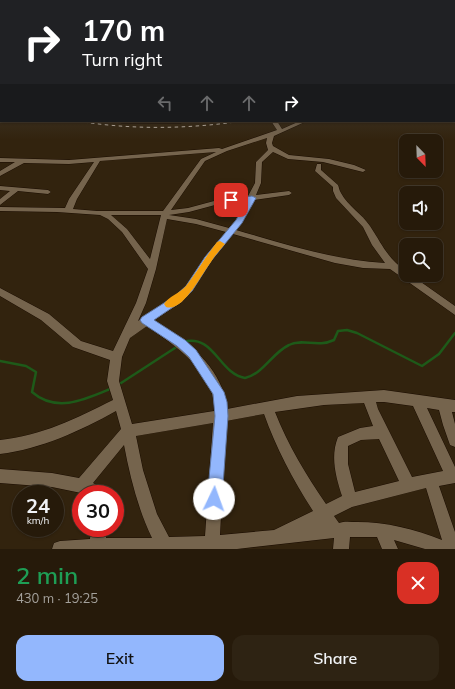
<!DOCTYPE html>
<meta charset="utf-8">
<style>
body{margin:0;font-family:Mulish,sans-serif;background:#2e2313;color:#f1f3f6;height:100vh;display:flex;flex-direction:column;font-size:15px;white-space:nowrap}
*{box-sizing:border-box;margin:0}
p{font-size:13px;color:#a4a19c}
.icon{flex:none;width:22px;height:22px;fill:none;stroke:currentColor;stroke-width:2;stroke-linecap:round;stroke-linejoin:round}
.map{position:relative;height:549px;overflow:hidden}
.panel{display:flex;flex-direction:column;background:#261a0a;flex:1}
.panel>*{flex:none}
.banner{position:absolute;left:0px;top:0px;width:455px;height:122px;box-shadow:0 1px 3px #0004,0 0 0 1px #42382b;background:#202124;color:#fff;overflow:hidden}
.needle{width:26px;rotate:157deg}
.tools{position:absolute;left:399px;top:134px;display:grid;gap:8px}
.tools a{display:grid;place-items:center;width:44px;height:44px;border-radius:8px;background:#261a0a;box-shadow:0 1px 3px #0004,0 0 0 1px #42382b;font-size:20px}
.speed{position:absolute;left:12px;top:485px;display:flex;gap:8px;font-size:20px;font-weight:700;text-align:center}
.speed>*{display:grid;place-content:center;width:52px;height:52px;border-radius:50%;background:#261a0a;box-shadow:0 1px 3px #0004,0 0 0 1px #42382b;line-height:1}
.speed small{font-size:10px;font-weight:400}
.speed .limit{border:6px solid #d22;background:#fff;color:#111}
.pin{position:absolute;display:grid;place-items:center;width:34px;height:34px;color:#fff;margin:-17px;border-radius:8px;box-shadow:0 2px 6px #0006}
.me{position:absolute;width:44px;margin:-22px;rotate:3deg;stroke-linejoin:round;filter:drop-shadow(0 0 3px #0008)}
.turn{display:flex;align-items:center;gap:14px;height:84px;padding:0 16px;font-size:18px}
.turn .icon{width:52px;height:52px;stroke-width:2.5}
.turn b{display:block;font-size:28px;line-height:34px}
.lanes{display:flex;align-items:center;height:38px;padding:0 16px;background:#0003;justify-content:center;gap:20px;direction:ltr}
.lanes .off{opacity:.35}
.round{display:grid;place-items:center;flex:none;width:42px;height:42px;border-radius:12px;background:#2e2313}
.headline{display:flex;align-items:center;justify-content:space-between;height:68px;padding:0 16px}
h1{font-size:24px;font-weight:600;line-height:30px;color:#1e9e55}
.cta{display:flex;gap:8px;margin-top:auto;padding:8px 16px}
.cta a{flex:1;height:46px;border-radius:12px;background:#93b7fd;color:#111;font-size:16px;font-weight:600;line-height:46px;text-align:center}
.cta a+a{background:#2e2313;color:#f1f3f6}
.map>svg:first-child{display:block}
</style>
<div class="map">
<svg width="455" height="549" viewBox="0 0 455 549">
<rect width="100%" height="100%" fill="#32230e"/>
<g fill="none" stroke-linecap="round" stroke-linejoin="round">
<path stroke="#1e5a19" stroke-width="2.5" d="M183,342c31,-9 36,32 62,36 18,-4 27,-25 44,-33 14,-7 28,3 45,-5l4,-9 9,-1 10,3 65,33 17,-12 16,-21
M0,361l26,5 10,6 -4,20c24,21 52,8 78,-3
M118,385l60,-39"/>
<g stroke="#1a0c00" stroke-width="1">
<path id="minor" d="M0,65h1v2h-1z
M119,121h65l-3,2h-59z
M271,121h6l5,8 18,-8h7l-33,15 -2,7 1,3 16,9 40,4 25,6 12,5 -3,2 -40,-10 -35,-3 -15,-7 -11,10 -1,21 -5,12 33,-4 3,2 -3,2 -35,5 -11,21 -7,9c49,14 97,30 149,33l-13,-18 -9,-18 -27,-29 -3,-7v-4l-18,-16 2,-7h4v6l17,15c1,2 1,5 3,8 7,13 21,21 29,33 12,18 17,32 36,45v4h5l44,31v9l-65,-46 -27,-1 -28,-5 -102,-29 -22,27 -19,29 -10,12 -28,18c27,18 55,36 68,68 3,7 5,13 5,21l70,-13 87,-6 71,10v12h-3l3,12v23l-5,-2 -7,-20 -4,-15 -12,-2 28,59v16l-16,3 16,46v17h-30l-31,-9 4,9h-16l-5,-12h-27l-1,12h-16l1,-11 -97,11h-185l2,-6 6,-2 30,-2 1,-11h16l-1,10h46c-14,-29 -22,-61 -28,-93l-31,38 11,6 2,5h-20l-34,-7 -52,-4v-14l52,4 27,5 42,-49 -5,-18c-36,20 -75,38 -116,43v-14c41,-4 77,-22 113,-40l-6,-19 3,-21 -37,-13 -32,-27 -41,-24v-8l49,26 32,27 32,10 23,-48 12,-34 -26,-37 -14,-13 -8,-4 -43,-3 -57,-1v-4l65,1 4,-9 25,-37 -25,2 -45,-1 -24,13v-5l15,-9h-15v-4l69,2 150,-12 3,1 55,-19zM267,138l-1,5 2,7 -12,12 -1,21 -7,13 -34,5 -26,7 -17,2 34,-49 22,-10zM216,152l-15,7 -38,52h-66l-24,-2 4,-10 23,-38zM246,201l-10,19 -7,8 -33,-9 -27,-4 20,-3 26,-7zM111,215h50l-11,44 -23,-30zM167,219l29,5 30,8 -21,25 -19,29 -10,10 -38,25 8,-18 10,-34zM147,326c27,19 70,47 67,85l-82,13 -13,-43 3,-24 8,-19zM376,402h8l29,4 30,65 -31,6 -34,-68zM364,403l9,23 -13,2 -22,9c-8,20 -2,40 4,59l-16,8c-20,-29 -38,-59 -51,-92l49,-7zM264,414c12,34 29,66 49,97l-39,19 -54,5 6,-114zM213,423l-8,113 -36,1 -12,-23 -14,-44 -7,-34zM379,439l20,42 -44,11 -7,-28v-18l13,-6zM426,488l16,52c-28,-11 -55,-18 -85,-18 -6,0 -13,-1 -18,1l-5,-7 18,-9z
M0,186l48,4 3,2 -3,2 -30,-3 -18,14v-6l10,-8 -10,-1z"/>
</g>
<use href="#minor" fill="#75644d" fill-rule="evenodd"/>
<path stroke="#bdb2a4" stroke-width="1" stroke-dasharray="3.5 3.5" stroke-linecap="butt" d="M77,121c56,9 110,8 166,0"/>
</g>
<linearGradient id="sky" x2="0" y2="1"><stop stop-color="#1c1308"/><stop offset="0.45" stop-color="#494541"/><stop offset="1" stop-color="#494541" stop-opacity="0"/></linearGradient>
<rect width="455" height="140" fill="url(#sky)"/>
<path fill="#93b7fd" stroke="#6077a4" d="M252,196l4,2 -14,25 -31,38 -19,30 -10,10 -28,19 31,20 11,10 28,42 3,10 1,14 -6,83 -2,5 -6,3 -5,-3 -2,-5 8,-83 -2,-22 -24,-37 -12,-11 -35,-23 -2,-3 2,-3 33,-21 11,-10 19,-29 31,-37 11,-20 -16,2 -4,-2 1,-1z"/>
<path fill="#f59e0b" d="M220,241l5,3c-5,6 -10,11 -14,18 -9,11 -28,51 -45,45l-2,-3c4,-7 16,-11 22,-18 11,-14 20,-30 31,-44z"/>
</svg>
<div class="tools">
<a><svg class="needle" viewBox="-14 -14 28 28"><path d="M0-13l5 13h-10z" fill="#e53935"/><path d="M0 13l5-13h-10z" fill="#a4a19c"/></svg></a>
<a><svg class="icon" aria-label="sound" viewBox="0 0 24 24"><path d="M4 9h4l5-4v14l-5-4H4zM17 9q2 3 0 6"/></svg></a>
<a><svg class="icon" aria-label="search" viewBox="0 0 24 24"><circle cx="10" cy="10" r="6"/><path d="M15 15l6 6"/></svg></a>
</div>
<div class="speed"><div>24<small>km/h</small></div><div class="limit">30</div></div>
<div class="pin" style="left:231px;top:200px;background:#d93025"><svg class="icon" aria-label="arrive" viewBox="0 0 24 24"><path d="M6 21V4h12l-3 4 3 4H6"/></svg></div>
<svg class="me" style="left:214px;top:499px" viewBox="-20 -20 40 40"><circle r="19" fill="#fff"/><path d="M0-13L10 11 0 6-10 11z" fill="#93b7fd"/></svg>
<div class="banner">
<div class="turn"><svg class="icon" aria-label="right" viewBox="0 0 24 24"><path d="M7 20v-9h11M14 6l5 5-5 5"/></svg><div><b>170 m</b>Turn right</div></div>
<div class="lanes"><svg class="icon off" aria-label="left" viewBox="0 0 24 24"><path d="M17 20v-9H6M10 6l-5 5 5 5"/></svg><svg class="icon off" aria-label="ahead" viewBox="0 0 24 24"><path d="M12 20V5M6 11l6-6 6 6"/></svg><svg class="icon off" aria-label="ahead" viewBox="0 0 24 24"><path d="M12 20V5M6 11l6-6 6 6"/></svg><svg class="icon" aria-label="right" viewBox="0 0 24 24"><path d="M7 20v-9h11M14 6l5 5-5 5"/></svg></div>
</div>
</div>
<section class="panel">
<div class="headline"><div><h1>2 min</h1><p>430 m · 19:25</p></div><a class="round" style="background:#d93025;color:#fff"><svg class="icon" aria-label="close" viewBox="0 0 24 24"><path d="M6 6l12 12M18 6L6 18"/></svg></a></div>
<div class="cta"><a>Exit</a><a>Share</a></div>
</section>
